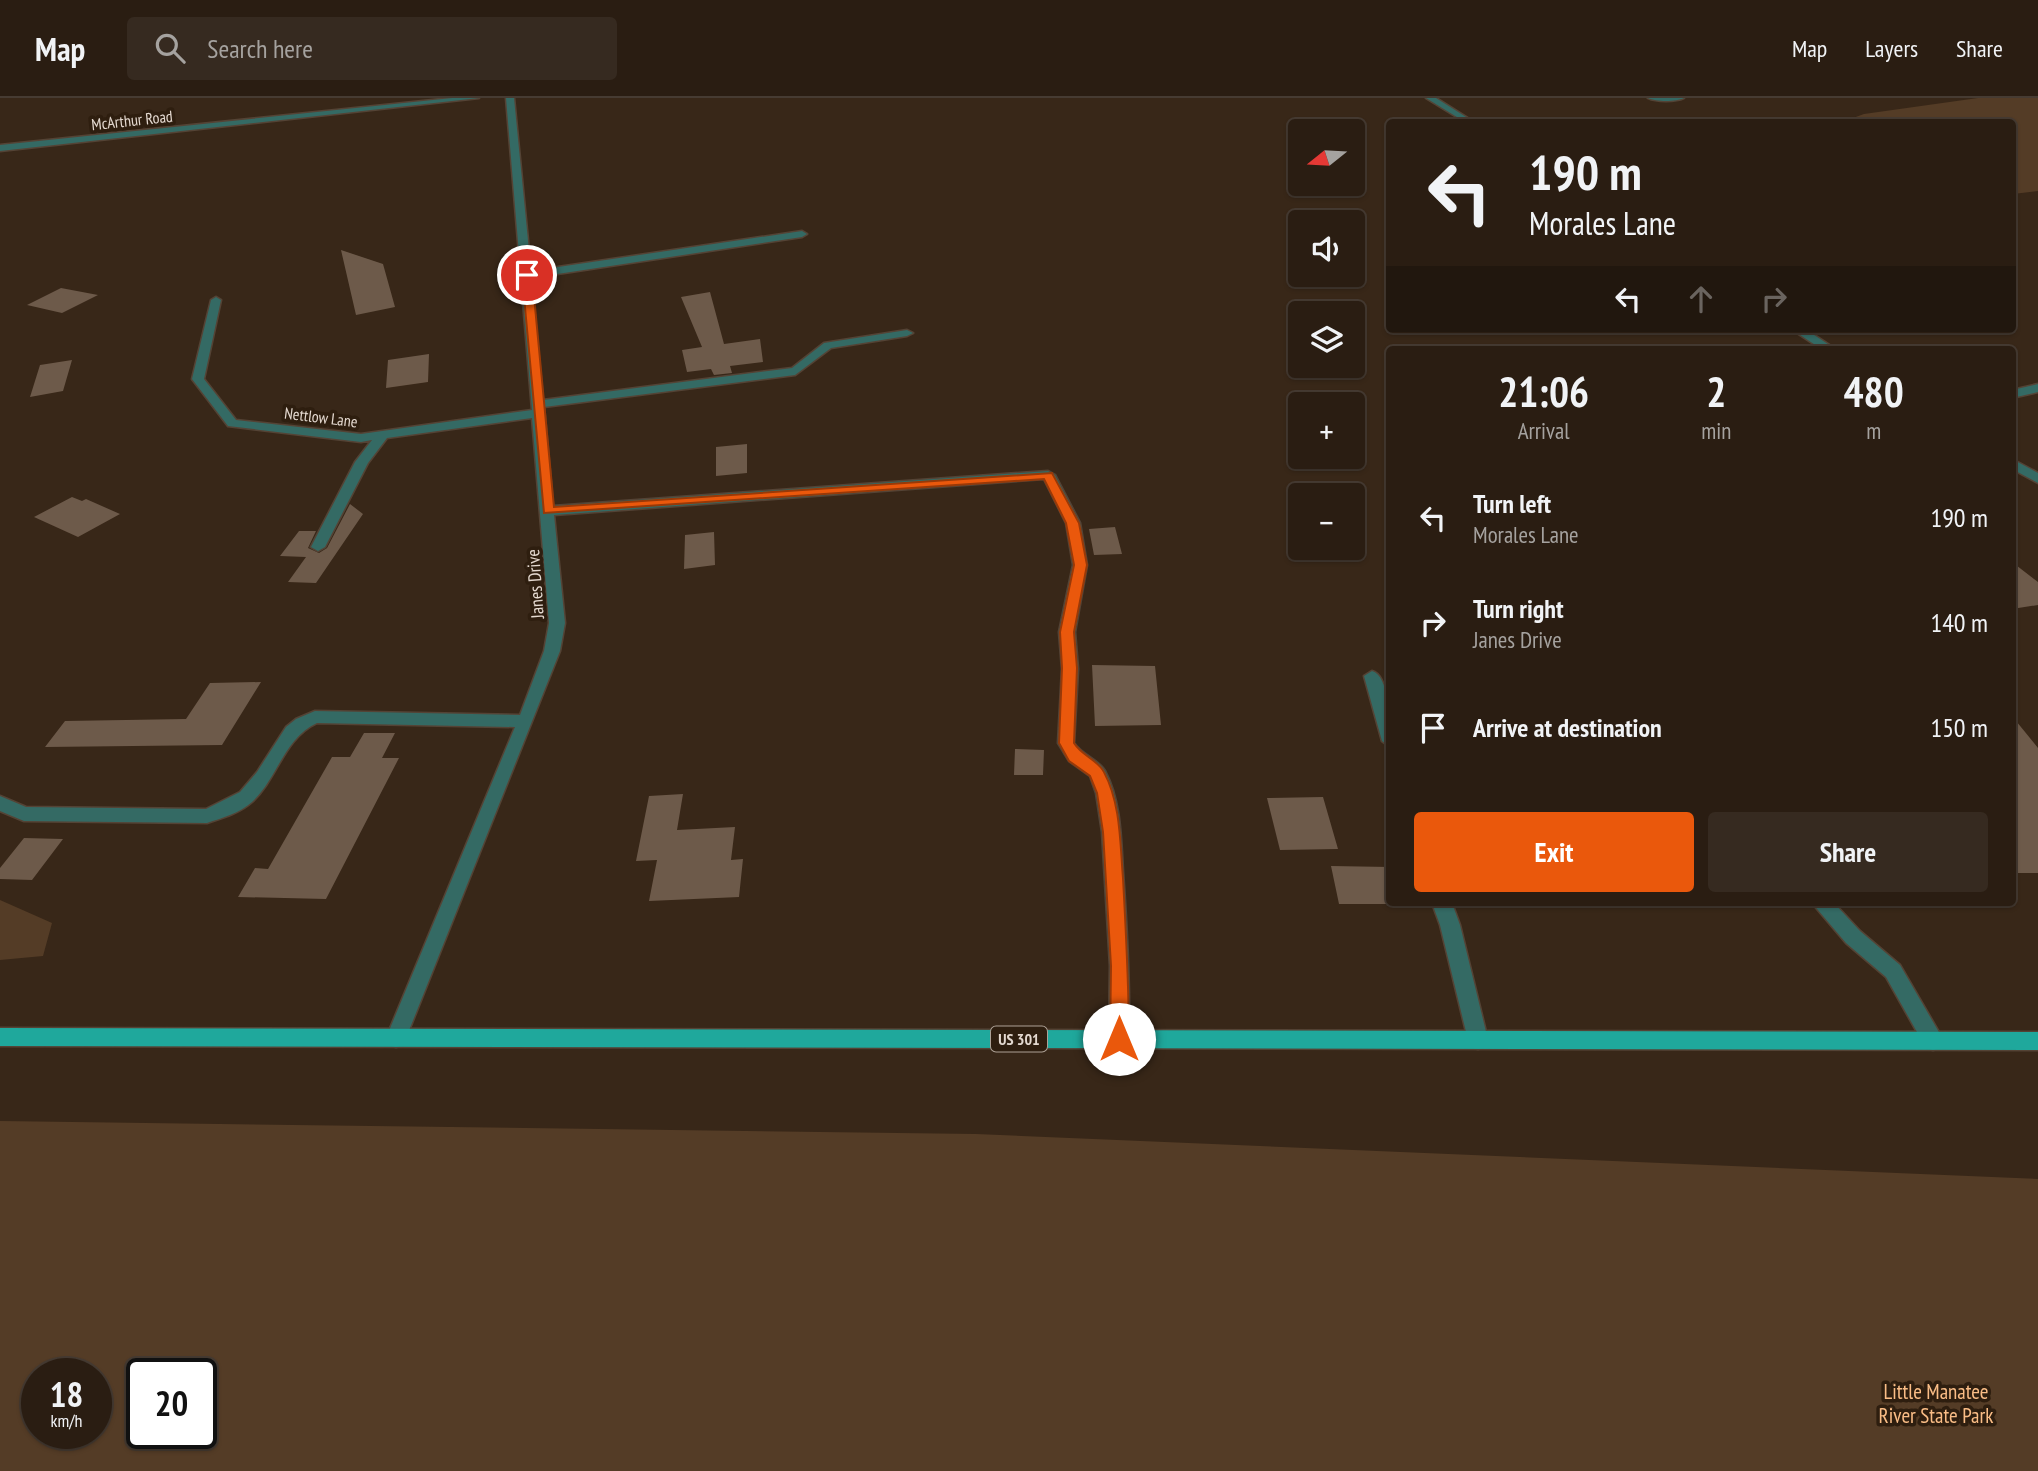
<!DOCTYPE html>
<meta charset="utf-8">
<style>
body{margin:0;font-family:"PT Sans Narrow",sans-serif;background:#362a20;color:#f1f3f6;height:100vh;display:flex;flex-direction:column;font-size:26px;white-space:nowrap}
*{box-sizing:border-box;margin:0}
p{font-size:23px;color:#a5a29f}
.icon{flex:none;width:38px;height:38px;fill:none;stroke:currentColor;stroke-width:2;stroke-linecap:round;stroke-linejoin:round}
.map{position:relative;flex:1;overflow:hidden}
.drawer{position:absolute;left:1386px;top:248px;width:630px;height:560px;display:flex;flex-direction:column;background:#2a1d12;border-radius:7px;box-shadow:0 2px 5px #0004,0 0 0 2px #463b32}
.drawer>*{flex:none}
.hud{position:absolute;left:1386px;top:21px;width:630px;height:214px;border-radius:7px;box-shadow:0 2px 5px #0004,0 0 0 2px #463b32;background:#2a1d12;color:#f1f3f6;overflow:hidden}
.needle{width:46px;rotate:252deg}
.fabs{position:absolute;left:1288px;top:21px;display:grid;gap:14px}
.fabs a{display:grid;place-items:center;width:77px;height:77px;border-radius:7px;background:#2a1d12;box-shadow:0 2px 5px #0004,0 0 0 2px #463b32;font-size:35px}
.speed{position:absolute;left:21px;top:1260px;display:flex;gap:14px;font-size:35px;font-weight:700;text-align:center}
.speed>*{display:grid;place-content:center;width:91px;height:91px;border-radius:50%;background:#2a1d12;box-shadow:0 2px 5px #0004,0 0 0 2px #463b32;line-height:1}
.speed small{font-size:18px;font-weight:400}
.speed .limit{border:4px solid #111;border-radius:10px;background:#fff;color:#111}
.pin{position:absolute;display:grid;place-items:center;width:60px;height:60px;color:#fff;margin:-30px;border:4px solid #fff;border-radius:50%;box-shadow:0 2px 7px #0007}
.me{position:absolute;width:77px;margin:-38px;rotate:0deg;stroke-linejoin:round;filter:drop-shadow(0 0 5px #0008)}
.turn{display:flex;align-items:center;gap:24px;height:147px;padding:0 28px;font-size:32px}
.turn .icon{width:91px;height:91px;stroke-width:2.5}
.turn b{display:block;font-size:49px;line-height:60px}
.lanes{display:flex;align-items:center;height:66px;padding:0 28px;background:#0003;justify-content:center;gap:35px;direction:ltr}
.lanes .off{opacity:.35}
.eta{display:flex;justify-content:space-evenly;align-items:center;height:119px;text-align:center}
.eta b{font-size:42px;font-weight:800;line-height:49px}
.button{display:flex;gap:14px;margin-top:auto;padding:14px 28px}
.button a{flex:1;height:80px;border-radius:7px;background:#ea580c;color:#fff;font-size:28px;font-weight:800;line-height:80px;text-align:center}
.button a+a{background:#362a20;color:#f1f3f6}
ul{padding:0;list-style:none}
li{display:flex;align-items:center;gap:21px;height:105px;padding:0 28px}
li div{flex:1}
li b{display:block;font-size:26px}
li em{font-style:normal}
header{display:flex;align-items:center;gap:42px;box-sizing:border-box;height:98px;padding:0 35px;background:#2a1d12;border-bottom:2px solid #463b32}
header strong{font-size:33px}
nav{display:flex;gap:38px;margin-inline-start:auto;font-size:24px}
.search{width:490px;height:63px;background:#362a20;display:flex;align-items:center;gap:18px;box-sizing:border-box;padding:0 24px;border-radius:7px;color:#a5a29f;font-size:26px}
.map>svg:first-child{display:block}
</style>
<header>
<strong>Map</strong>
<div class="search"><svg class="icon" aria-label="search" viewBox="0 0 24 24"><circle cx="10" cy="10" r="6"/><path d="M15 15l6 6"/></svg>Search here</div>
<nav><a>Map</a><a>Layers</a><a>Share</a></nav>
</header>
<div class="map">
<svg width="2038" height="1373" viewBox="0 0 2038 1373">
<rect width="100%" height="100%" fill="#382718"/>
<path fill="#543c26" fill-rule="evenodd" d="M1978,0h60v93l-25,3 -1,-72h-155l-4,-4 11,-4z
M0,802l52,23 -9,33 -43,4z
M0,1023l976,13 1062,45v292h-2038zM37,1276h59v59h-59zM142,1276h59v59h-59z"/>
<path fill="#6d5a4a" d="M341,152l42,14 12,43 -39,8z
M61,190l37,7 -36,18 -35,-8z
M710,194l14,52 36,-5 3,23 -33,4 2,7 -18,2 -3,-6 -24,3 -5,-22 20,-3 -21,-50z
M429,256l-1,28 -42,6 2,-28z
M72,262l-9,31 -33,6 10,-32z
M747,346v29l-31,3v-29z
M72,399l10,4 4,-2 34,15 -42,23 -44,-20z
M350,406l13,10 -47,69 -28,-1 18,-25 -26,-1 19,-25h17l-8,17 11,5 8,-5z
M1115,429l7,27 -28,1 -5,-26z
M714,434l1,33 -31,4 1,-34z
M2012,464l26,20v23l-26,4z
M1092,567l63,1 6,59 -66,1z
M261,584l-39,63 -177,2 20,-26 121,-2 24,-36z
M2012,618l26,32v125h-26z
M364,635h31l-13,25h17l-73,141 -88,-2 17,-29 13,1 64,-112h18z
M1015,651l29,1 -1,25h-29z
M683,696l-6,36 58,-3 -4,33 12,-1 -4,38 -90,4 8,-41 -21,1 13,-65z
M1323,699l15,52 -58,1 -13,-52z
M24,740l39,1 -31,41 -32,-1v-11z
M1331,768l59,1v37h-51z"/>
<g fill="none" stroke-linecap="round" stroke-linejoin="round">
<g stroke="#544335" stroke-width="3">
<path id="minor" d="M452,0h27l-479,53v-6z
M506,0h8l17,173 271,-40 5,3 -5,3 -271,41 12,122 249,-32 32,-25 83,-13 6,3 -6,3 -76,12 -36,27 -251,32 9,99 495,-35 7,4 25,48 7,42 -12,67 3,37 -4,74c8,12 25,17 31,28 16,30 16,68 18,101 4,56 7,111 6,167l-3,7 -7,2 -7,-2 -3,-7 1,-73 -8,-134 -6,-39 -6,-17 -21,-15 -11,-18 4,-74 -3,-37 14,-67 -7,-42 -22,-44 -490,36 11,108 -5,28 -154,387 -3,7 -7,2 -7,-2 -3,-7 129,-311 -198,-4c-34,16 -39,55 -65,79 -12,11 -30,16 -45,21l-183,-2 -24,-10v-15l26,11 180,2 34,-17 17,-20 29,-45 10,-8 19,-8 205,4 24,-64 5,-28 -17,-205 -145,20 -19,25 -43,84 -7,4 -7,-4 44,-85 17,-22 -11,2 -133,-16 -36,-47 19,-79 5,-3 5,3 -17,79 32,41 125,14 171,-24z
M1426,0h10l38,24h-9z
M1648,0h36c-8,4 -28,4 -36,0z
M1791,231h14l32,21h-14z
M2038,286v8l-26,6v-8z
M2012,361l26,14v10l-26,-14z
M1372,573c19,5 18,59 18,76l-8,-6 -18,-65z
M1432,805h20l8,22 28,115 -3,7 -7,2 -7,-2 -3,-7 -28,-115z
M1812,805h22l26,28 40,34 40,69 3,7 -3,7 -7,2 -7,-2 -40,-71 -40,-34z"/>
</g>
<g stroke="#544335" stroke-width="3">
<path id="major" d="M0,930l2038,4v18l-2038,-4z"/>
</g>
<use href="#minor" fill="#346a64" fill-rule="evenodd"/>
<use href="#major" fill="#1fa89c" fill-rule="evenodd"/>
</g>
<path fill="#ea580c" stroke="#983908" stroke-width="2" d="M527,175l5,2 22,232 498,-34 27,50 8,42 -13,67 3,36 -3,75c8,13 24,17 30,29 17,32 16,71 19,106 3,54 6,107 6,161l-3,6 -7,2 -6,-2 -3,-6 1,-73 -8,-134 -6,-39 -7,-17 -21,-15 -10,-18 3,-75 -2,-36 14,-67 -8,-42 -22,-44 -500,34 -22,-238z"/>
<g text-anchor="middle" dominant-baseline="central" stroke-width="7" stroke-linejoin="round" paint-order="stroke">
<g font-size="16" fill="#e4d9d0" stroke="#2e1e0f">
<text transform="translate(132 22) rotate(-6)">McArthur Road</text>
<text transform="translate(321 319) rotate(7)">Nettlow Lane</text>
</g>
<rect fill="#2e1e0f" stroke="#ada196" stroke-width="2" x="991" y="928.5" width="56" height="25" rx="5"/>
<g font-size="16" font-weight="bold" fill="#e4d9d0">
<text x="1019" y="941">US 301</text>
</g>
<g font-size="18" fill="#e4d9d0" stroke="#2e1e0f">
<text transform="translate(535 486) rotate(-94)">Janes Drive</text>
</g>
<g font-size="21" fill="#fabd86" stroke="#2e1e0f">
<text x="1936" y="1293">Little Manatee<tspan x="1936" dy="24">River State Park</tspan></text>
</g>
</g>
</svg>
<div class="fabs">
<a><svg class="needle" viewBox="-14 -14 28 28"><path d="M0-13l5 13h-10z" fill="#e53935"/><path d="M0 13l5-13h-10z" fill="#a5a29f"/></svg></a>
<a><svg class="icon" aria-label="sound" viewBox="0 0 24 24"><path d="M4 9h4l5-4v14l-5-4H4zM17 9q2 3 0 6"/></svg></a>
<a><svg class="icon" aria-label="layers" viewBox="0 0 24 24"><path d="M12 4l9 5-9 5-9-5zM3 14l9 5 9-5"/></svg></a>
<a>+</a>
<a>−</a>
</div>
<div class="speed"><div>18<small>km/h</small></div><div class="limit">20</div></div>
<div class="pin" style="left:527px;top:177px;background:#d93025"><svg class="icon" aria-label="arrive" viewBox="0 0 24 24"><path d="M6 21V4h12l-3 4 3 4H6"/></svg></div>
<svg class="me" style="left:1119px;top:941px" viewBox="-20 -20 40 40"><circle r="19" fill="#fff"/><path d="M0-13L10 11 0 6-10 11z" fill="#ea580c"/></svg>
<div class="hud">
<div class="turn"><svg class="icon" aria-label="left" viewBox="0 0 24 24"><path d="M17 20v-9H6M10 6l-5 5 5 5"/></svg><div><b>190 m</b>Morales Lane</div></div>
<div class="lanes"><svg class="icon" aria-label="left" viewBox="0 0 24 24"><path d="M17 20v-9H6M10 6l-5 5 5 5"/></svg><svg class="icon off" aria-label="ahead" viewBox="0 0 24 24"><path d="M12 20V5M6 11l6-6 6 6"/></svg><svg class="icon off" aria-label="right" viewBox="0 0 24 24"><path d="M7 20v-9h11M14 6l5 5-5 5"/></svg></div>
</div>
<section class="drawer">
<div class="eta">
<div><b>21:06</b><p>Arrival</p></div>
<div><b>2</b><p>min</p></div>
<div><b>480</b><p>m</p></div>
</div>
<ul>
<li><svg class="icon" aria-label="left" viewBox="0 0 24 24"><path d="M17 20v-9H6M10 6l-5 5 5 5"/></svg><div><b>Turn left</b><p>Morales Lane</p></div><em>190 m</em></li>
<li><svg class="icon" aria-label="right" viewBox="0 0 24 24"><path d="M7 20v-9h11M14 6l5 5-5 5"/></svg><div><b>Turn right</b><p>Janes Drive</p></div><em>140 m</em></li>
<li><svg class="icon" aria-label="arrive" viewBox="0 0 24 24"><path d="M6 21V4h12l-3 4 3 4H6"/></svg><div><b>Arrive at destination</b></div><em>150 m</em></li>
</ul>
<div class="button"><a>Exit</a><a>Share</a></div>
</section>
</div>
